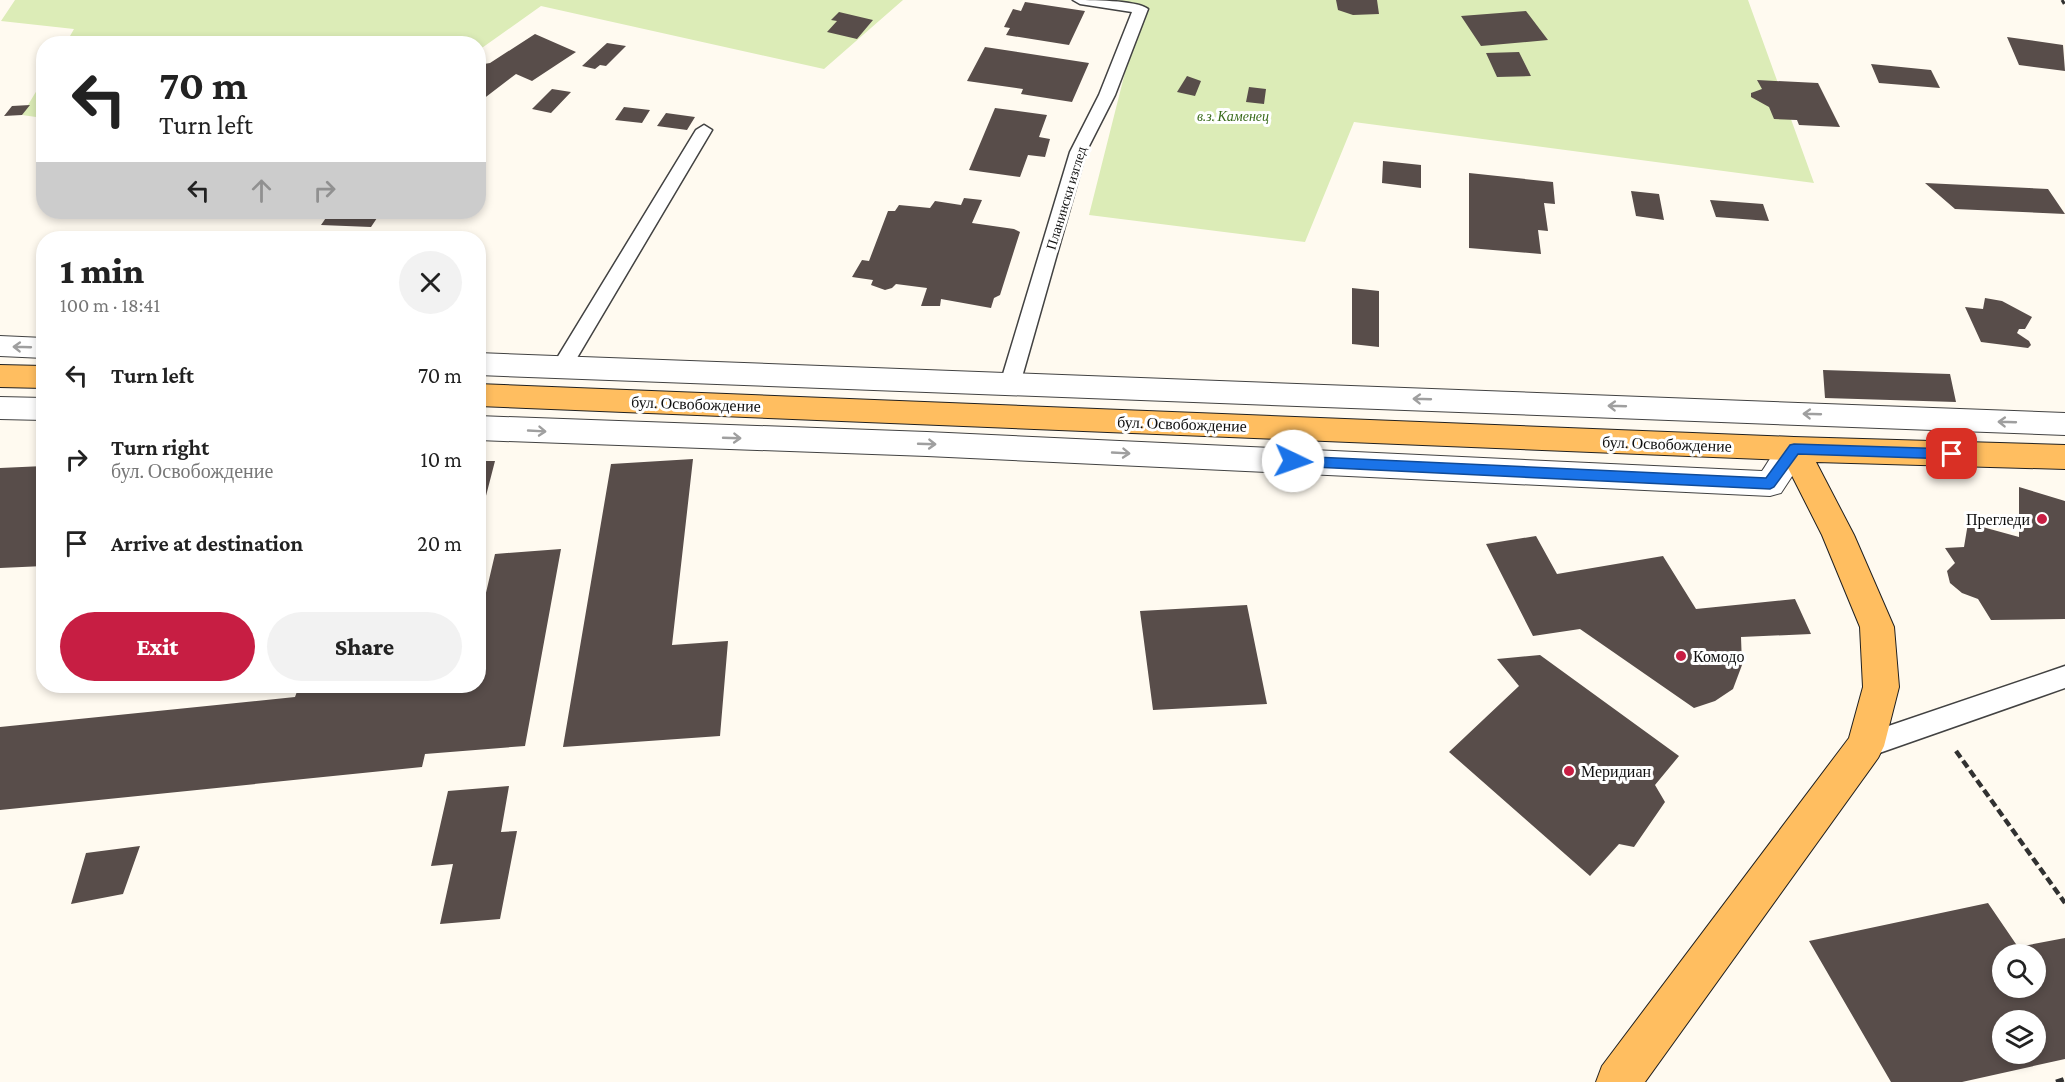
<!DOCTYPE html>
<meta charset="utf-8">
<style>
body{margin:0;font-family:"Crimson Pro",serif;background:#f2f2f2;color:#222;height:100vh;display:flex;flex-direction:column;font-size:22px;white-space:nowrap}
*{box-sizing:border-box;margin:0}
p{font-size:20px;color:#767676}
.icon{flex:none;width:33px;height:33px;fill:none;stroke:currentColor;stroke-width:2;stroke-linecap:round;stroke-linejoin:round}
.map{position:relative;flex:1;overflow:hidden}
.sheet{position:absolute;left:36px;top:231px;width:450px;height:462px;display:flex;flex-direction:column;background:#fff;border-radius:24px;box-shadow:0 3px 9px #0003}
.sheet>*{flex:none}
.guide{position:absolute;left:36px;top:36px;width:450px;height:183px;border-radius:24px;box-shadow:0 3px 9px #0003;background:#fff;color:#222;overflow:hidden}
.tools{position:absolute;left:1992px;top:944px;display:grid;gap:12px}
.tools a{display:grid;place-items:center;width:54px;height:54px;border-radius:50%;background:#fff;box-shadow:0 3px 9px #0003;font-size:30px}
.pin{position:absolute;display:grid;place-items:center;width:51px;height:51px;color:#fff;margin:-26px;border-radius:12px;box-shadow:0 3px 9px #0006}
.me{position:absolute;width:66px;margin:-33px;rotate:93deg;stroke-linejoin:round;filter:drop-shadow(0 0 4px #0008)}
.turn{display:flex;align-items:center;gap:21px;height:126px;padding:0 24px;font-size:27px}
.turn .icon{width:78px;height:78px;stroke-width:2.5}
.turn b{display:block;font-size:42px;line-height:51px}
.lanes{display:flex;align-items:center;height:57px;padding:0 24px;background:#0003;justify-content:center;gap:30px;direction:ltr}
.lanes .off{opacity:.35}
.round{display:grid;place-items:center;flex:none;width:63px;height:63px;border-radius:32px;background:#f2f2f2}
.head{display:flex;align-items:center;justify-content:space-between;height:102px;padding:0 24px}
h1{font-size:36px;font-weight:800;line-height:45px}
.button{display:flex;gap:12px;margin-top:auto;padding:12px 24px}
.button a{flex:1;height:69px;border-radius:36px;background:#c71e43;color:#fff;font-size:24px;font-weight:800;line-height:69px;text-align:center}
.button a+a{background:#f2f2f2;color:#222}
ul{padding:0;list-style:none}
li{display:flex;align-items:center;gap:18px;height:84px;padding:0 24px}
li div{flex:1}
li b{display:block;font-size:22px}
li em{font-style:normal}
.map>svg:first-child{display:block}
</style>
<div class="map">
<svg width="2065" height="1082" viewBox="0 0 2065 1082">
<rect width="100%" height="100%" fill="#fffaf0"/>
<path fill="#dcecb7" d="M15,0h888l-79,69 -283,-63 -62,44 -1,-6 -412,-1 8,-14 -73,-8z
M1080,0h668l66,183 -460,-61 -49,120 -216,-27 52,-206z
M43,80v38l-21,-3z"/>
<path fill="#584d4a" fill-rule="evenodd" d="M1336,0h41l2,14 -26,1 -15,-5z
M1025,2l60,9 -16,34 -63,-10 4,-7 -6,-1 9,-18 8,2z
M1526,11l22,29 -67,6 -20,-30z
M839,12l34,8 -16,19 -30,-7 10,-11 -6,-1z
M535,34l41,18 -44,29 -16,-7 -38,29v-38l12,-2z
M2007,37l56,8 2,26 -46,-6z
M607,43l19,3 -20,20 -6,-1 -5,4 -13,-3z
M985,47l104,16 -17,39 -51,-8 2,-5 -56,-8z
M1519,52l12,24 -34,1 -11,-24z
M1871,64l60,6 9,18 -61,-5z
M1187,76l14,5 -6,15 -18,-4z
M1757,80l61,3 22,44 -41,-2 -2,-5 -23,-1 -5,-12 -18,-10v-4l11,-4z
M1249,87l17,2 -2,15 -18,-2z
M552,89l19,3 -20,21 -19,-4z
M30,105l-8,10 -18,1 8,-10z
M624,107l26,3 -8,13 -27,-3z
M995,108l52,7 -8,22 11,2 -5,18 -17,-2 -8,22 -51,-7z
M666,113l29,4 -8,13 -30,-4z
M1383,161l38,4v23l-39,-5z
M1469,173l84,9 2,22 -11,-1 4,28 -10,-1 3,24 -72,-6z
M1925,183l123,6 17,25 -110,-5z
M1631,191l28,3 5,26 -28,-4z
M964,198l18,2 -10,23 42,6 6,3 -20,63 -6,3 -3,10 -50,-9 -1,7h-19l6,-18 -31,-4 -4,4 -7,2 -14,-5 2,-5 -21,-3 10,-17 7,1 19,-50h7l4,-6 31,3 5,-7 26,4z
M1710,200l53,4 6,17 -53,-4z
M330,212h51l-10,15 -50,-2z
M1352,288l27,3v56l-27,-3z
M1985,298l17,3 30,16 -7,12h-6l-2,4 12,8 2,4 -3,3 -47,-6 -16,-35 18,2z
M1823,370l127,4 6,28 -131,-4z
M693,459l-21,186 56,-4 -8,95 -157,11 48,-283z
M478,461h17l-16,62h-1z
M44,466v100l-44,2v-100z
M2019,487l46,14v118l-74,1 -13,-21 -16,-6 -12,-10 -3,-12 8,-8 -10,-15 19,-1 4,-24 51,14z
M1536,536l21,38 106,-18 33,53 99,-10 16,35 -70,3 1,28 -9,24 -18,12 -21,7 -114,-79 -47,7 -47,-92z
M561,549l-36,197 -100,8 -3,13 -422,43v-83l295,-30 4,-11h142l-1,3 38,-3v-59l17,-73z
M1247,605l20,99 -114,6 -13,-99z
M1540,655l139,101 -24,29 10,17 -31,45 -15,-3 -29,32 -141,-124 70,-66 -22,-27z
M509,786l-8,46 16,-1 -17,88 -60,5 13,-60 -22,2 17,-75z
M140,846l-17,48 -52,10 15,-51z
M1988,903l30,44 47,-9v121l-103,23h-71l-82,-141zM2002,954h34v33h-34zM2002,1020h34v33h-34z"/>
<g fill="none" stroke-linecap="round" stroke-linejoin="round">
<g stroke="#424242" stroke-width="3">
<path id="service" d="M1073,0c16,0 64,0 75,9l-33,86 -29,57 -66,232 -3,5 -7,2 -7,-2 -3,-5 70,-232 29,-57 33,-83 -52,-8z
M704,125l8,5 -144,243 -7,2 -7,-2 -3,-5 3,-5 142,-233z
M2065,666v22l-200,70 -9,-4 -4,-8 4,-8 9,-4z"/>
</g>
<g stroke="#424242" stroke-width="2">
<path id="minor" d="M0,336l44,2v20l-44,-2z
M478,353l1587,60v22l-1587,-60z
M0,397l44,1v22l-44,-1z
M478,416l449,16 835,39c12,-17 19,-38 43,-30l5,8 -29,44 -11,3 -843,-40 -449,-16z"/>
</g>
<g stroke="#202020" stroke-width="2">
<path id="primary" d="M0,365l44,1v22l-44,-1z
M478,384l1316,53 271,8v24l-249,-7 38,73 40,92 5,60 -15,59 -6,12 -233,324h-49l6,-16 247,-328 14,-51 -3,-60 -38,-92 -38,-75 -1306,-54z"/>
</g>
<path stroke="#313131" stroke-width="3" stroke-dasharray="4.5 2" stroke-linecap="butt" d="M2062,0l3,5"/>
<path stroke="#313131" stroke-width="4.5" stroke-dasharray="8 4" stroke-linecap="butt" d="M1956,751l109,152
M2056,1082l9,-3"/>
<use href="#service" fill="#fff" fill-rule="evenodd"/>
<use href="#minor" fill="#fff" fill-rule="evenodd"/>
<use href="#primary" fill="#ffbe60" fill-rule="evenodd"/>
</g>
<defs><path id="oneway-shaft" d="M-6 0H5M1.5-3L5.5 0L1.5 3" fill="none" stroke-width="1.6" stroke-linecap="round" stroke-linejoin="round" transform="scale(1.5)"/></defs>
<g stroke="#9f9f9f">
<use href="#oneway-shaft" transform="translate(22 347) rotate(-178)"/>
<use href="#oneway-shaft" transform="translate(1422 399) rotate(-178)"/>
<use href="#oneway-shaft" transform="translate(1617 406) rotate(-178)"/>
<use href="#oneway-shaft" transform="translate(1812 414) rotate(-178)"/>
<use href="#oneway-shaft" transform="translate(2007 422) rotate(-178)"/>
<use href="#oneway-shaft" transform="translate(537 431) rotate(3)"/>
<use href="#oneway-shaft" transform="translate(732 438) rotate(2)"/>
<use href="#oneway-shaft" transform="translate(927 444) rotate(2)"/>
<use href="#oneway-shaft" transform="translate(1121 453) rotate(3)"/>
</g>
<path fill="#1a73e8" stroke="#114b97" stroke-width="1.5" d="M1794,444l158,5 7,5 -7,5 -154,-5 -24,33 -4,2 -477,-23 -6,-5 6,-5 473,22 24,-33z"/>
<g fill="#c71e43" stroke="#fff" stroke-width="2">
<circle cx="2042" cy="519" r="6"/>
<circle cx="1681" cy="656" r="6"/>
<circle cx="1569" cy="771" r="6"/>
</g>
<g text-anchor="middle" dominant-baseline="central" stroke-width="6" stroke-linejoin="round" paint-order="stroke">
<g font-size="14" font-style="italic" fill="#396b1b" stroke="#fff">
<text x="1233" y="116">в.з. Каменец</text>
</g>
<g font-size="14" fill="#0f0f0f" stroke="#fff">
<text transform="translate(1066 198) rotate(-73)">Планински изглед</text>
</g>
<g font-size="16" fill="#0f0f0f" stroke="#fff">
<text transform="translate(696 404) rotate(2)">бул. Освобождение</text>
<text transform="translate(1182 424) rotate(2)">бул. Освобождение</text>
<text transform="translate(1667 444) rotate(2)">бул. Освобождение</text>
</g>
<g font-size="16" fill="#0f0f0f" stroke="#fff" text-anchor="start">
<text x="2030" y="519" text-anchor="end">Прегледи</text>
<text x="1693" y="656">Комодо</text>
<text x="1581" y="771">Меридиан</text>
</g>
</g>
</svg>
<div class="tools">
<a><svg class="icon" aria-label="search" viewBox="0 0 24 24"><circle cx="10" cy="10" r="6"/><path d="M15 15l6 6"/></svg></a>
<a><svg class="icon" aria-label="layers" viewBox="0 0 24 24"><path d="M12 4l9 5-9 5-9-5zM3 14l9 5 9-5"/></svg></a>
</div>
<div class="pin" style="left:1952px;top:454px;background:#d93025"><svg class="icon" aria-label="arrive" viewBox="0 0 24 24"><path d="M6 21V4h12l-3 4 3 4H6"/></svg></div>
<svg class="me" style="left:1293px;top:461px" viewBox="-20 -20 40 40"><circle r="19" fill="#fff"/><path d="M0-13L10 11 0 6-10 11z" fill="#1a73e8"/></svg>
<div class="guide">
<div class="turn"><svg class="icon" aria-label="left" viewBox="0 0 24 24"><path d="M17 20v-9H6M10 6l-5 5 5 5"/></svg><div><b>70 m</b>Turn left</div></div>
<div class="lanes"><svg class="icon" aria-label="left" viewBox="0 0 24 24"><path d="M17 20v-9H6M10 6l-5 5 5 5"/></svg><svg class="icon off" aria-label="ahead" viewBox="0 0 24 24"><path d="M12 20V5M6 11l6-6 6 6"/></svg><svg class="icon off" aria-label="right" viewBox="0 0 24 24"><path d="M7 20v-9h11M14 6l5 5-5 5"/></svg></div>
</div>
<section class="sheet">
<div class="head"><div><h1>1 min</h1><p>100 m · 18:41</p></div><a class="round"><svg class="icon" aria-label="close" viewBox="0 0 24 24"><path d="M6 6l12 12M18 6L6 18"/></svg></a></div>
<ul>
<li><svg class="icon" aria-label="left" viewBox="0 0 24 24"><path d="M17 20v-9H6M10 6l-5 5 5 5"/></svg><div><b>Turn left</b></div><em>70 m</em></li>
<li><svg class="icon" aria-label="right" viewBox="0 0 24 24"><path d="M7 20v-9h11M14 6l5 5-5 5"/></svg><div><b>Turn right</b><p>бул. Освобождение</p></div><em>10 m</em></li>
<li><svg class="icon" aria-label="arrive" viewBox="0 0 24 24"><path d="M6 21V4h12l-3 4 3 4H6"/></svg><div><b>Arrive at destination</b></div><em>20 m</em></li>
</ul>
<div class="button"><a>Exit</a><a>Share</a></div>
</section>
</div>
